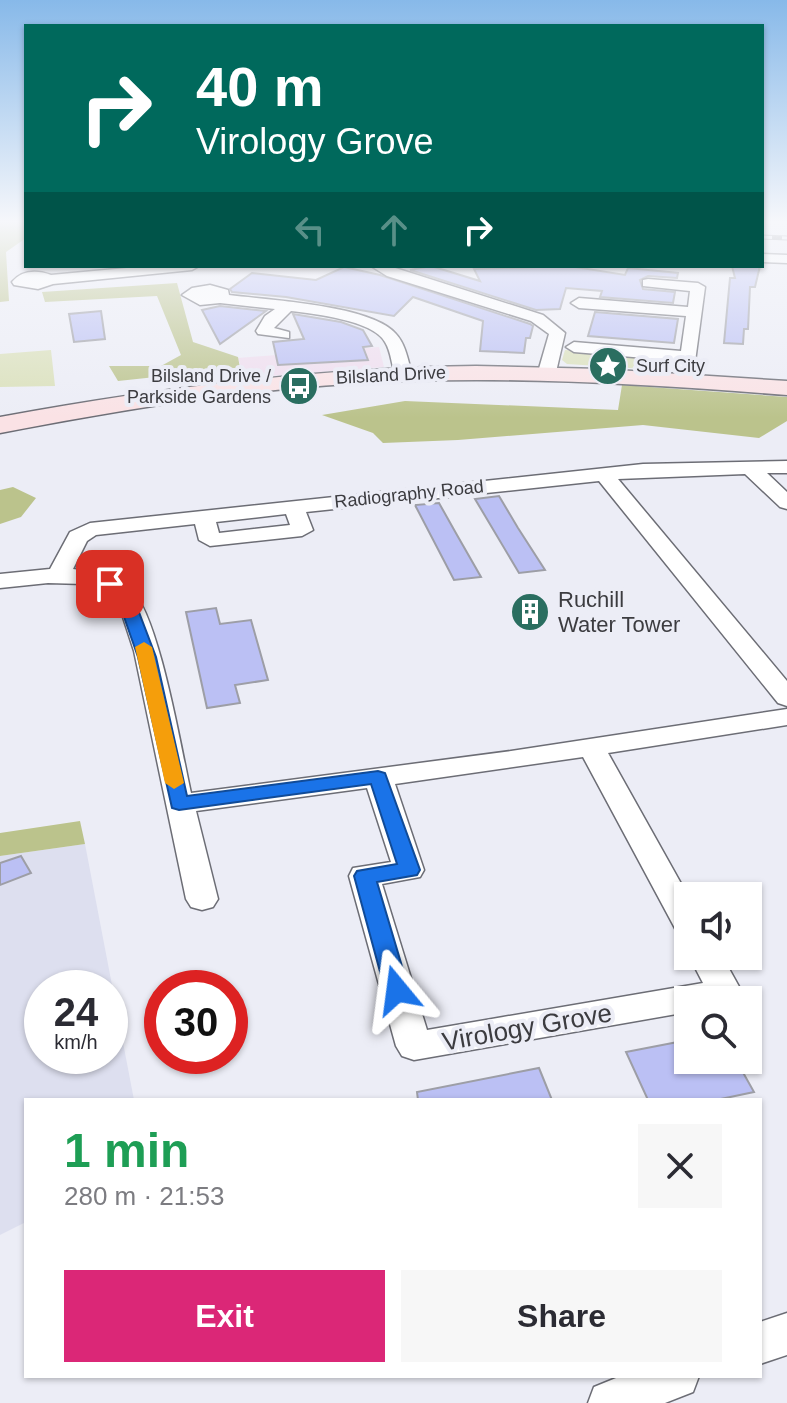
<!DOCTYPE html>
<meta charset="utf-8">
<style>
body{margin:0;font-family:Arial,sans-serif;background:#f7f7f7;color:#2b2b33;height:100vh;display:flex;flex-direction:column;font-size:30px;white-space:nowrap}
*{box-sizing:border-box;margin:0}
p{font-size:26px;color:#7c7c81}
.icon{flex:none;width:44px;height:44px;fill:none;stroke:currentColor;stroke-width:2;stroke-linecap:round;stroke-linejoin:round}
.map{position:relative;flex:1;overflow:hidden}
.drawer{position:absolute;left:24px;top:1098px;width:738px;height:280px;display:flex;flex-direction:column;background:#fff;border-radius:0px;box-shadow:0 2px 6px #0004}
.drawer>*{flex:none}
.banner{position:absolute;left:24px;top:24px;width:740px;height:244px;border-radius:0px;box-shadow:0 2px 6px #0004;background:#00695c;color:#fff;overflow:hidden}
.fabs{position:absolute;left:674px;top:882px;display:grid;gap:16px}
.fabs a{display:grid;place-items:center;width:88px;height:88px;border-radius:0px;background:#fff;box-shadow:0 2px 6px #0004;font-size:40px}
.speed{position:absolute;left:24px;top:970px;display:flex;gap:16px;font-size:40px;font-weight:700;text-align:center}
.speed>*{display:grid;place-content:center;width:104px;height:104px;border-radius:50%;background:#fff;box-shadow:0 2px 6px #0004;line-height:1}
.speed small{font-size:20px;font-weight:400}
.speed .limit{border:12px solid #d22;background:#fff;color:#111}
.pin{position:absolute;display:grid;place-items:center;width:68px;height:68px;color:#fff;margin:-34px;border-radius:16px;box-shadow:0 4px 12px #0006}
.me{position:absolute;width:88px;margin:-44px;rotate:344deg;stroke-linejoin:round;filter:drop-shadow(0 0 6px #0008)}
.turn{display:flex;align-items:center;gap:28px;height:168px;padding:0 40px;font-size:36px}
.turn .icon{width:104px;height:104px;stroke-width:2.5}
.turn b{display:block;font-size:56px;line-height:68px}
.lanes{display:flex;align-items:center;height:76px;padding:0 40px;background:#0003;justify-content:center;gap:40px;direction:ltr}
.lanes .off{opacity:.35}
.round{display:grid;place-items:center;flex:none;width:84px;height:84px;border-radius:0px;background:#f7f7f7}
.overview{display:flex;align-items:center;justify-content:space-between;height:136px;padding:0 40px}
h1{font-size:48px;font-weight:800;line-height:60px;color:#1e9e55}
.action{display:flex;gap:16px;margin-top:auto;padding:16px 40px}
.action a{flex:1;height:92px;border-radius:0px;background:#db2777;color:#fff;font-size:32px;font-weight:800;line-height:92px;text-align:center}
.action a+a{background:#f7f7f7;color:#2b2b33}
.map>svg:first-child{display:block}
</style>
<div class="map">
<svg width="787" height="1403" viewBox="0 0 787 1403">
<rect width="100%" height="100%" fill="#ecedf6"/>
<path fill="#efddee" d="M379,347l5,20 -139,11 -7,-20z"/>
<path fill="#dddfef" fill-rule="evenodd" d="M85,844l49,256h-108v122l-26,13v-379zM42,988h68v68h-68z"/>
<path fill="#dae0ba" d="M51,350l4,36 -55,1v-33z
M565,350l112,9v8l-16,3 -94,-6 -5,-4z"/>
<path fill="#bbc38c" d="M0,222h26v16l-20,14 3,49 -9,1z
M177,283l16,59 45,15 2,11 -122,13 -9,-15h52l20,-11 -24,-59 -112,6 -3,-10z
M622,385l165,12v24l-28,17 -116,-13 -185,15 -75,3 -10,-10 -51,-18 83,-14 213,9z
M13,487l23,11 -15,19 -21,7v-34z
M80,821l5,23 -85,12v-23z"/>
<path fill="#bbc0f4" stroke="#9d9ea6" stroke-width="2" d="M431,266l49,15 -6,-12 95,-3 56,9 3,-7 50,5 -1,5 -29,-2 -8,4 3,9 32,3 -2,11 -73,-6 2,-6 -36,-3 -6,21 -24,1 -126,-40z
M732,266h28l-5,21h-5l-2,42h-4l-1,15 -19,-1 6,-65h5z
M344,267l36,8 150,49 3,2 -3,12h-4l-2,15 -44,-2 3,-30 -70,-24 -19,19 -108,-19 -54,-5 -2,-3 22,-16 64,7z
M220,306l46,5 -46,33 -18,-34z
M101,311l4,28 -31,3 -5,-28z
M595,312l83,7 -4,24 -86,-7z
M293,314l48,8 22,8 9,16 -9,1 5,13 -90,5 -5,-23 31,-3z
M499,496l19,32 27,42 -26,3 -44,-74z
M439,503l18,32 24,42 -27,3 -39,-75z
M216,608l4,16 31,-4 17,60 -33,5 5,18 -33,5 -21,-96z
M21,856l10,17 -31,12v-22z
M688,1040v20h48l18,32 -38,8h-68l-22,-48z
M539,1068l13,32h-134l-1,-8z"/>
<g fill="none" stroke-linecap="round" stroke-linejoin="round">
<g stroke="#6c6d75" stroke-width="3">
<path id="street" d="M762,254l25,1v8l-25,-1z
M148,266h51l-7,4 -139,14 -15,5 -24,-4 -2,-3c10,-12 25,-12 39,-7z
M371,266h18l154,49 22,18 -9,39 -9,5 -9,-5 11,-38 -18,-13 -144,-45z
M648,279l50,4 7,4 -13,97 -6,1 -9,-5 3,-19 -106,-9 -8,-5 8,-5 107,9 5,-35 -107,-8 -8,-5 8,-5 109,9 2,-16 -47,-5v-6z
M210,285l18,5 1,5c39,5 143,10 167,39 10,11 12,27 16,40l-3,4h-12c-6,-11 -5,-25 -12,-36 -12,-22 -71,-28 -94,-31l-17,17 15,4v6l-31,-4 -2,-3 9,-15 10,-7 -55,-6 -20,2 -18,-10 10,-7z
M787,461v12h-20l20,19v17l-7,-2 -35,-33 -127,5 169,202v25l-9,-3 -179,-222 -293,31 7,18 -11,6 -92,10 -11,-6 -4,-16 -99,11 -9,6 -14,28c19,2 42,5 57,19 29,26 51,161 61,205l320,-42 276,-42v16l-179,28 80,143v40l-11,-4 -94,-175 -188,27 29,86 -4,7 -38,7 45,146 276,-47 -14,-27h33l20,36 -4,8h-50v12l-274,48 -12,-4 -6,-10 -47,-170 4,-8 38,-6 -24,-74 -171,23 22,88 -5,8 -11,3 -11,-3 -5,-8 -52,-248 -15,-46 -13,-14 -22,-7 -36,-1 -48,5v-14l50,-5 20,-37 20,-9 553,-59zM286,514l4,11 -71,8 -3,-11z
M787,1313v42l-27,9v-42z
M621,1376h78l-6,16 -28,11h-77l6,-16z"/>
</g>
<g stroke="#6c6d75" stroke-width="3">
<path id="secondary" d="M476,366l125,3 186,12v14c-145,-11 -292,-21 -438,-11 -117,7 -233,27 -349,49v-16c158,-29 315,-49 476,-51z"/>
</g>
<use href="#street" fill="#fff" fill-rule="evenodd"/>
<use href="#secondary" fill="#fae2e5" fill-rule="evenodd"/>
<g stroke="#5a5b60" stroke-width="5">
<path id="rail" d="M762,237l25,1"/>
</g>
<use href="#rail" stroke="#ecedf6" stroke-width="3" stroke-dasharray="10" stroke-linecap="butt"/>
</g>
<linearGradient id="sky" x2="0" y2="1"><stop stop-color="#87b9e9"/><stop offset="0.53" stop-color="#f6f7fb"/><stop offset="1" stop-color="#f6f7fb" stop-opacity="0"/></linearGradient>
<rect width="787" height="418" fill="url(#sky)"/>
<path fill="#1a73e8" stroke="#114b97" stroke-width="2" d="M110,580l22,14 24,63 31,139 191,-25 7,2 35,97 -3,5 -40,7 32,108 -3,6 -9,3 -8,-3 -4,-6 -31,-114 3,-5 40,-7 -26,-80 -192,26 -7,-2 -34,-151 -21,-60 -15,-13z"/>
<path fill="#f59e0b" d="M144,642l8,5 32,136 -10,6 -9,-6 -30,-136z"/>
<defs>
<g id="sight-disc" transform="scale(2)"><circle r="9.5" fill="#2a6e60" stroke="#ecedf6"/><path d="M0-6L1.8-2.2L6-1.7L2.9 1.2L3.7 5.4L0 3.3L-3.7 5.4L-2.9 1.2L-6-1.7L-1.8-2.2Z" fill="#fff"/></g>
<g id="bus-disc" transform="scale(2)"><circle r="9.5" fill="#2a6e60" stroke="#ecedf6"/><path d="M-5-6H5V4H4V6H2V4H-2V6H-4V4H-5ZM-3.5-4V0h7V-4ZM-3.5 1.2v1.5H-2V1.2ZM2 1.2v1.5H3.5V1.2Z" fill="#fff"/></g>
<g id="building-disc" transform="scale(2)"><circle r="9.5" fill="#2a6e60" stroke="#ecedf6"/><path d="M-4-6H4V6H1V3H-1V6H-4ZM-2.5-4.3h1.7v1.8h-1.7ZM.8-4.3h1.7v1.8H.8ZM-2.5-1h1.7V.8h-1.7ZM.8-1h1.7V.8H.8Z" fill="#fff"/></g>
</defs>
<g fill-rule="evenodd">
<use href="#sight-disc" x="608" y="366"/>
<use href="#bus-disc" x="299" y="386"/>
<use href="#building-disc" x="530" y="612"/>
</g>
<g text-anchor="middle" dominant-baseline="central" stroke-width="8" stroke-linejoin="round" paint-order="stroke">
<g font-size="18" fill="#3c3c40" stroke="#ecedf6" text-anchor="start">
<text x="636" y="366">Surf City</text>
<text x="271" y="376" text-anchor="end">Bilsland Drive /<tspan x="271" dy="21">Parkside Gardens</tspan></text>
</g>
<g font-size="18" fill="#3c3c40" stroke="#ecedf6">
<text transform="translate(391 375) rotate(-3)">Bilsland Drive</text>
<text transform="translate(409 494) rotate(-6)">Radiography Road</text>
</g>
<g font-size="22" fill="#3c3c40" stroke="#ecedf6" text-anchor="start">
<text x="558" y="599">Ruchill<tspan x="558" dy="25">Water Tower</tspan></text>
</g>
<g font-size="26" fill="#3c3c40" stroke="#ecedf6">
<text transform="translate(527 1027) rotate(-10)">Virology Grove</text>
</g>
</g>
</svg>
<div class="fabs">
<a><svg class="icon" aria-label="sound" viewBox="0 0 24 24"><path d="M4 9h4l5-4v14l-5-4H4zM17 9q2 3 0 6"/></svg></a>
<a><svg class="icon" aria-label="search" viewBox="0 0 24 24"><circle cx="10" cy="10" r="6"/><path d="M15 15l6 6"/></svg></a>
</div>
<div class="speed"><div>24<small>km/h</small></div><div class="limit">30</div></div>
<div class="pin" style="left:110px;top:584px;background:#d93025"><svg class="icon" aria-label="arrive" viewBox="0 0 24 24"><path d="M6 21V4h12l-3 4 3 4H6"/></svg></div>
<svg class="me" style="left:397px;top:990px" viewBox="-20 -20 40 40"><path d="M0-17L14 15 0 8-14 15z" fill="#1a73e8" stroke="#fff" stroke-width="4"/></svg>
<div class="banner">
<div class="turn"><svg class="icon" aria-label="right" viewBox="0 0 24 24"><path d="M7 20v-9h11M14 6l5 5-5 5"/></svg><div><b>40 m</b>Virology Grove</div></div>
<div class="lanes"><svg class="icon off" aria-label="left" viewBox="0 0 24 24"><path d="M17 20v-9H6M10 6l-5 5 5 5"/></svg><svg class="icon off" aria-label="ahead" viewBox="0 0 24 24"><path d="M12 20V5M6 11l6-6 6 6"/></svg><svg class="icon" aria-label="right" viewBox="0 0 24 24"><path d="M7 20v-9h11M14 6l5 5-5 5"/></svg></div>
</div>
<section class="drawer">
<div class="overview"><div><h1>1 min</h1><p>280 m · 21:53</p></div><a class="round"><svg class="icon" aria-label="close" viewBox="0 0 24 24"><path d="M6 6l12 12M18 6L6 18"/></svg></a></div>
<div class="action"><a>Exit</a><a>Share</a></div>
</section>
</div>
